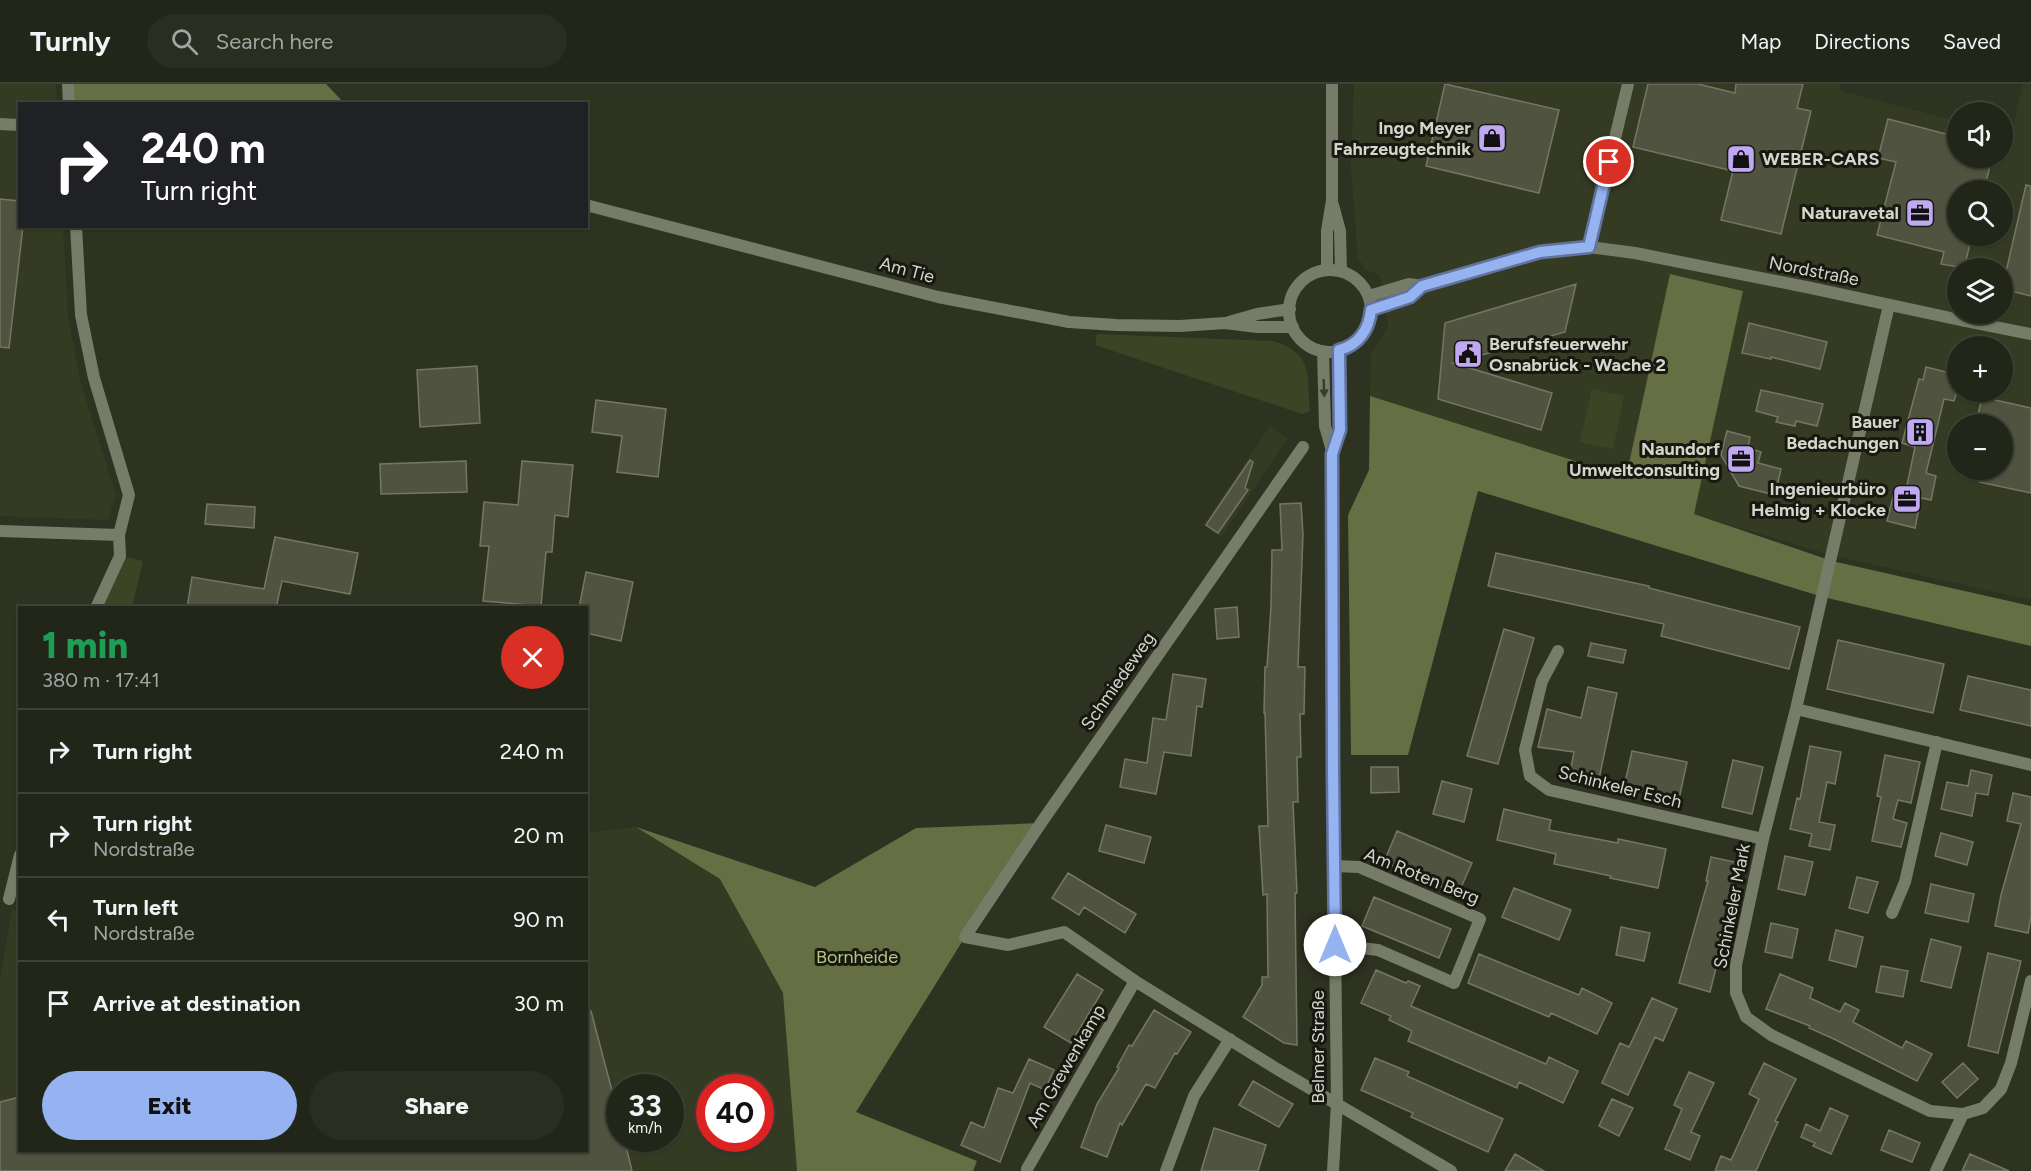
<!DOCTYPE html>
<meta charset="utf-8">
<style>
body{margin:0;font-family:Figtree,sans-serif;background:#2a2e21;color:#f1f3f6;height:100vh;display:flex;flex-direction:column;font-size:22px;white-space:nowrap}
*{box-sizing:border-box;margin:0}
p{font-size:20px;color:#a2a5a2}
.icon{flex:none;width:33px;height:33px;fill:none;stroke:currentColor;stroke-width:2;stroke-linecap:round;stroke-linejoin:round}
.map{position:relative;flex:1;overflow:hidden}
.side{position:absolute;left:18px;top:522px;width:570px;height:546px;display:flex;flex-direction:column;background:#222618;border-radius:0px;box-shadow:0 2px 4px #0004,0 0 0 2px #3f4337}
.side>*{flex:none}
.hud{position:absolute;left:18px;top:18px;width:570px;height:126px;border-radius:0px;box-shadow:0 2px 4px #0004,0 0 0 2px #3f4337;background:#202124;color:#fff;overflow:hidden}
.buttons{position:absolute;left:1947px;top:18px;display:grid;gap:12px}
.buttons a{display:grid;place-items:center;width:66px;height:66px;border-radius:50%;background:#222618;box-shadow:0 2px 4px #0004,0 0 0 2px #3f4337;font-size:30px}
.speed{position:absolute;left:606px;top:990px;display:flex;gap:12px;font-size:30px;font-weight:700;text-align:center}
.speed>*{display:grid;place-content:center;width:78px;height:78px;border-radius:50%;background:#222618;box-shadow:0 2px 4px #0004,0 0 0 2px #3f4337;line-height:1}
.speed small{font-size:15px;font-weight:400}
.speed .limit{border:9px solid #d22;background:#fff;color:#111}
.pin{position:absolute;display:grid;place-items:center;width:51px;height:51px;color:#fff;margin:-26px;border:3px solid #fff;border-radius:50%;box-shadow:0 2px 6px #0007}
.me{position:absolute;width:66px;margin:-33px;rotate:0deg;stroke-linejoin:round;filter:drop-shadow(0 0 4px #0008)}
.turn{display:flex;align-items:center;gap:21px;height:126px;padding:0 24px;font-size:27px}
.turn .icon{width:78px;height:78px;stroke-width:2.5}
.turn b{display:block;font-size:42px;line-height:51px}
.round{display:grid;place-items:center;flex:none;width:63px;height:63px;border-radius:32px;background:#2a2e21}
.summary{display:flex;align-items:center;justify-content:space-between;height:102px;padding:0 24px}
h1{font-size:36px;font-weight:800;line-height:45px;color:#1e9e55}
.cta{display:flex;gap:12px;margin-top:auto;padding:12px 24px}
.cta a{flex:1;height:69px;border-radius:36px;background:#95b2f1;color:#111;font-size:24px;font-weight:800;line-height:69px;text-align:center}
.cta a+a{background:#2a2e21;color:#f1f3f6}
ul{padding:0;list-style:none}
li{display:flex;align-items:center;gap:18px;height:84px;padding:0 24px;border-top:2px solid #3f4337}
li div{flex:1}
li b{display:block;font-size:22px}
li em{font-style:normal}
header{display:flex;align-items:center;gap:36px;box-sizing:border-box;height:84px;padding:0 30px;background:#222618;border-bottom:2px solid #3f4337}
header strong{font-size:28px}
nav{display:flex;gap:33px;margin-inline-start:auto;font-size:21px}
.search{width:420px;height:54px;background:#2a2e21;display:flex;align-items:center;gap:15px;box-sizing:border-box;padding:0 21px;border-radius:33px;color:#a2a5a2;font-size:22px}
.map>svg:first-child{display:block}
</style>
<header>
<strong>Turnly</strong>
<div class="search"><svg class="icon" aria-label="search" viewBox="0 0 24 24"><circle cx="10" cy="10" r="6"/><path d="M15 15l6 6"/></svg>Search here</div>
<nav><a>Map</a><a>Directions</a><a>Saved</a></nav>
</header>
<div class="map">
<svg width="2031" height="1087" viewBox="0 0 2031 1087">
<rect width="100%" height="100%" fill="#2e3220"/>
<path fill="#353b23" fill-rule="evenodd" d="M0,0h56l1,19 -37,1v122l43,1 5,89 12,65 36,114 -8,25 -108,-4z
M1354,0h486v7l117,30 1,37h44l1,-26 8,2 12,-50h8v516l-200,-45 -137,-41 49,-223 -73,-17 -44,203 -256,-81 1,-41 17,-29 -8,-51 -14,-5 -8,-12 -7,-90zM1958,106h44v46h-44zM1958,184h44v46h-44zM1958,262h44v46h-44zM1958,340h44v46h-44z
M1270,342l18,12 -67,99 -18,-12z
M636,743l84,52 63,114 14,178h-797v-190l12,-71h7l1,240h566l1,-317zM620,1004h50v50h-50zM710,1004h50v50h-50z"/>
<path fill="#3d4426" d="M1097,250l176,7c41,13 34,33 37,70l-8,3 -207,-69z
M1592,305l32,7 -11,53 -33,-7z
M120,472l23,5 -11,46 -36,1z"/>
<path fill="#656f43" d="M68,0h258l18,19h-275z
M1670,190l73,17 -49,223 138,47 199,45v40l-208,-49 -345,-106 -70,264h-57l-3,-240 21,-45 1,-74 256,81z
M1041,739l-76,114 -109,175 121,49 -4,10h-176l-14,-178 -63,-114 -84,-52 179,60 101,-59z"/>
<path fill="#4f5340" stroke="#737864" stroke-width="1.5" d="M1445,0l114,26 -20,83 -113,-27z
M1648,0h50l37,9 1,-9h67l-6,24 14,3 -30,123 -60,-14 12,-49 -100,-24z
M1888,35l70,18v21h34l-8,32h-26v46h14l-8,32 -23,-4 3,-12 -67,-17 19,-73 -18,-4z
M2026,101l5,1v110l-29,-7z
M0,115l20,2v25h3l-14,122 -9,-1z
M1576,200l-11,48 -112,31 99,30 -11,37 -103,-31 7,-76z
M1749,239l78,19 -7,27 -49,-12v2l-29,-6z
M477,282l3,57 -60,4 -3,-57z
M1926,283l32,8v13l-4,13 -10,-2 -18,74 10,3 -5,24 -10,-2 -6,30 -28,-7 7,-28 11,2 10,-48 -13,-4 17,-64 4,1z
M1761,306l62,14 -6,22 -21,-5 -1,5 -19,-4 2,-5 -22,-6z
M1982,313l49,11v85l-52,-11 3,-12h20v-46h-26z
M596,316l70,9 -8,68 -41,-5 5,-36 -30,-4z
M1727,347l23,6 -2,11 13,4 -3,11 23,6 -6,26 -36,-9 -18,-31z
M1250,376l3,2 -8,26 3,2 -30,43 -12,-8z
M466,377l1,31 -86,2 -1,-30z
M522,377l51,4 -5,52 -13,-2 -3,37h-6l-5,54 -58,-5 6,-55h-9l4,-44 34,3z
M1301,419l2,31 -5,133h7l-1,47h-4l1,43h-4l1,45h-5l4,91h-2l2,152 -13,-2 -41,-26 19,-32v-8h6l-1,-83 -4,1 -4,-69h9l-3,-113h-1l1,-46h2l4,-61 1,-56h10l-2,-46z
M207,420l48,3 -1,21 -49,-4z
M275,453l83,16 -8,41 -68,-13 -6,27h-89l5,-31 72,12z
M1496,469l153,33v2l151,39 -11,42 -128,-33 3,-12 -176,-38z
M586,488l47,10 -12,59 -35,-8v-25h-7z
M1237,523l2,30 -22,2 -2,-30z
M1504,545l30,9 -36,126 -31,-8z
M1838,556l106,24 -11,49 -106,-24z
M1591,559l35,7 -3,13 -35,-7z
M1173,590l33,5 -4,28 -5,-1 -6,50 -27,-4 -8,42 -36,-7 5,-28 22,4 6,-45 13,2z
M1968,592l63,14v36l-71,-16z
M1588,603l29,6 -18,86 -29,-6 4,-21 -36,-5 9,-38 34,9z
M1810,662l31,6 -6,32 -8,-2 -8,40 16,3 -5,25 -21,-4 3,-12 -22,-5 7,-31 3,1z
M1632,667l55,11 -8,37 -55,-12z
M1885,671l35,7 -9,41 -13,-3 -5,19 14,4 -6,24 -29,-6 9,-44 -4,-1z
M1733,676l30,7 -11,47 -30,-7z
M1371,683h27l1,25 -28,1z
M1971,686l21,5 -4,20 -12,-2 -4,23 -31,-7 6,-27 21,4z
M1442,697l30,8 -8,33 -31,-8z
M2013,709l18,4v120l-3,16 -33,-7 6,-31 20,-71 -14,-3z
M1504,725l47,11 -2,10 69,13v-4l48,10 -8,39 -48,-10 1,-2 -57,-12 2,-10 -59,-14z
M1106,741l45,12 -7,26 -45,-12z
M1397,747l75,32 -14,31 -74,-32z
M1941,749l32,9 -6,23 -32,-9z
M1785,772l28,6 -8,33 -27,-6z
M1711,773l28,6 -11,40 3,1 -14,51 2,1 -9,36 -31,-9 29,-102h-2z
M1068,789l68,41 -11,19 -41,-26 -5,8 -27,-17z
M1857,793l21,5 -10,31 -19,-5z
M1931,800l43,10 -6,28 -43,-9z
M1514,804l57,22 -12,30 -57,-23z
M1374,813l77,32 -12,29 -77,-32z
M1771,839l27,6 -6,29 -27,-6z
M1621,843l29,6 -6,28 -28,-6z
M1836,846l27,7 -7,30 -27,-7z
M1931,855l30,8 -10,41 -30,-7z
M1988,869l33,8 -23,92 -30,-7z
M1479,870l100,41 3,-7 30,15 -15,31 -46,-21 -2,4 -81,-34z
M1881,882l27,5 -5,26 -27,-5z
M1376,886l30,13 2,-2 12,5 -9,20 135,58 3,-7 29,14 -15,32 -44,-21 -2,6 -109,-47 4,-10 -23,-11 2,-4 -30,-13z
M1077,890l26,16 -32,53 -27,-16z
M1780,890l33,14 -3,10 30,14 5,-9 14,7 -6,12 49,26 4,-7 26,13 -15,27 -83,-42 -25,-11 1,-2 -44,-17z
M1652,914l25,11 -14,32 -8,-4 -27,58 -26,-12 18,-40 9,4z
M1154,926l37,22 -14,22 -2,-1 -20,35 -9,-4 -24,41 -2,-2 -13,34 -26,-10 16,-43 22,-36 -2,-1 12,-22 3,1z
M591,927l29,110v17h4l8,33h-632v-69l20,-5v53h566v-138z
M1375,974l34,14 -2,4 96,43 -15,33 -77,-35 2,-4 -52,-23z
M1029,975l25,11 -9,20 -15,-7 -30,79 -39,-17 10,-23 13,6 14,-40 15,5z
M1764,979l32,16 -21,42 3,1 -22,49h-41l6,-15 10,4 28,-61 -10,-5z
M1963,979l15,16 -21,19 -15,-16z
M1689,988l25,11 -23,49 9,4 -10,24 -25,-11 17,-40 -8,-4z
M1253,997l40,23 -14,23 -40,-22z
M1612,1015l21,9 -14,28 -20,-10z
M1830,1024l18,8 -17,38 -18,-8 2,-3 -14,-6 5,-13 14,7z
M1214,1044l52,17 -8,26h-57z
M1889,1046l31,13 -8,19 -31,-12z
M1515,1070l29,17h-39z
M1970,1070l39,17h-47z"/>
<g fill="none" stroke-linecap="round" stroke-linejoin="round">
<path stroke="#767c68" stroke-width="12" d="M68,0l1,20
M76,142l5,89 13,63 35,117 -10,40 1,21 -24,52
M1589,163l39,-163
M1369,212l40,-12 13,2 118,-34 49,-5 46,6 176,35 154,33 66,13
M1371,226l39,-13 12,-11
M1303,363l-262,376 -76,114 43,8 56,-13 71,49 142,88 174,102
M0,447l119,4
M1558,567l-16,30 -17,69 5,26 19,14 214,49
M1796,625l93,-404
M2031,681l-235,-56 -33,130 -27,126v28l10,24 25,18 159,76 33,3 20,-6 18,-19 10,-26 20,-82
M9,815l11,-44
M1892,829l13,-31 32,-140
M1335,861l43,5 76,33 26,-64 -121,-52 -24,-1
M1027,1085l108,-188
M1166,1087l28,-75 36,-57
M1936,1087l27,-57"/>
<path stroke="#767c68" stroke-width="12" d="M0,40l20,1
M586,121l352,92 131,25 47,3 64,1 45,-3 32,4h36
M1333,121l7,26 1,40
M1327,186v-39l5,-31v-116
M1289 227a41 41 0 1 1 82 0a41 41 0 1 1-82 0Z
M1229,238l28,-8 33,-5
M1323,267l2,75 8,28v319l4,330 -4,68
M1333,369l6,-23v-80"/>
</g>
<defs><path id="oneway-solid" d="M-6-.8H1V-3.2L6.5 0L1 3.2V.8H-6Z" transform="scale(1.5)"/></defs>
<use fill="#383c2f" href="#oneway-solid" transform="translate(1324 304) rotate(88)"/>
<g fill="none" stroke-linecap="round" stroke-linejoin="round">
<g stroke="#61749d" stroke-width="15">
<path id="route" d="M1335,861l-2,-172 -1,-319 8,-24 -1,-80c20,-5 30,-21 32,-40l39,-13 12,-11 118,-34 49,-5 20,-85"/>
</g>
<use href="#route" stroke="#95b2f1" stroke-width="10"/>
</g>
<defs>
<g id="shop-square" transform="scale(1.5)"><rect x="-9" y="-9" width="18" height="18" rx="4" fill="#c1a8f3" stroke="#171911"/><path d="M-5-2.5h2.3a2.7 3.5 0 0 1 5.4 0H5L5.5 6h-11ZM-1.5-2.5h3a1.5 2.3 0 0 0-3 0Z" fill="#111"/></g>
<g id="office-square" transform="scale(1.5)"><rect x="-9" y="-9" width="18" height="18" rx="4" fill="#c1a8f3" stroke="#171911"/><path d="M-6-3h4V-5.5h4V-3h4V5H-6ZM-1-4.5V-3h2v-1.5ZM-6 0V1H6V0Z" fill="#111"/></g>
<g id="civic-square" transform="scale(1.5)"><rect x="-9" y="-9" width="18" height="18" rx="4" fill="#c1a8f3" stroke="#171911"/><path d="M-.6-6.5H3V-4.5H.6V-3L4-1V1h2V6H-6V1h2V-1L-.6-3ZM-1.2 2.5V6h2.4V2.5Z" fill="#111"/></g>
<g id="building-square" transform="scale(1.5)"><rect x="-9" y="-9" width="18" height="18" rx="4" fill="#c1a8f3" stroke="#171911"/><path d="M-4-6H4V6H1V3H-1V6H-4ZM-2.5-4.3h1.7v1.8h-1.7ZM.8-4.3h1.7v1.8H.8ZM-2.5-1h1.7V.8h-1.7ZM.8-1h1.7V.8H.8Z" fill="#111"/></g>
</defs>
<g fill-rule="evenodd">
<use href="#shop-square" x="1492" y="54"/>
<use href="#shop-square" x="1741" y="75"/>
<use href="#office-square" x="1920" y="129"/>
<use href="#civic-square" x="1468" y="270"/>
<use href="#building-square" x="1920" y="348"/>
<use href="#office-square" x="1741" y="375"/>
<use href="#office-square" x="1907" y="415"/>
</g>
<g text-anchor="middle" dominant-baseline="central" stroke-width="6" stroke-linejoin="round" paint-order="stroke">
<g font-size="18" font-weight="bold" fill="#d3d6cb" stroke="#171911" text-anchor="end">
<text x="1471" y="44">Ingo Meyer<tspan x="1471" dy="21">Fahrzeugtechnik</tspan></text>
<text x="1762" y="75" text-anchor="start">WEBER-CARS</text>
<text x="1899" y="129">Naturavetal</text>
<text x="1489" y="260" text-anchor="start">Berufsfeuerwehr<tspan x="1489" dy="21">Osnabrück - Wache 2</tspan></text>
<text x="1899" y="338">Bauer<tspan x="1899" dy="21">Bedachungen</tspan></text>
<text x="1720" y="365">Naundorf<tspan x="1720" dy="21">Umweltconsulting</tspan></text>
<text x="1886" y="405">Ingenieurbüro<tspan x="1886" dy="21">Helmig + Klocke</tspan></text>
</g>
<g font-size="18" fill="#d3d6cb" stroke="#171911">
<text transform="translate(907 186) rotate(15)">Am Tie</text>
<text transform="translate(1814 187) rotate(11)">Nordstraße</text>
<text transform="translate(1118 597) rotate(-55)">Schmiedeweg</text>
<text transform="translate(1620 703) rotate(14)">Schinkeler Esch</text>
<text transform="translate(1422 792) rotate(22)">Am Roten Berg</text>
<text transform="translate(1732 822) rotate(-79)">Schinkeler Mark</text>
<text transform="translate(1318 963) rotate(-90)">Belmer Straße</text>
<text transform="translate(1066 982) rotate(-60)">Am Grewenkamp</text>
</g>
<g font-size="18" fill="#b7c781" stroke="#171911">
<text x="857" y="873">Bornheide</text>
</g>
</g>
</svg>
<div class="buttons">
<a><svg class="icon" aria-label="sound" viewBox="0 0 24 24"><path d="M4 9h4l5-4v14l-5-4H4zM17 9q2 3 0 6"/></svg></a>
<a><svg class="icon" aria-label="search" viewBox="0 0 24 24"><circle cx="10" cy="10" r="6"/><path d="M15 15l6 6"/></svg></a>
<a><svg class="icon" aria-label="layers" viewBox="0 0 24 24"><path d="M12 4l9 5-9 5-9-5zM3 14l9 5 9-5"/></svg></a>
<a>+</a>
<a>−</a>
</div>
<div class="speed"><div>33<small>km/h</small></div><div class="limit">40</div></div>
<div class="pin" style="left:1609px;top:78px;background:#d93025"><svg class="icon" aria-label="arrive" viewBox="0 0 24 24"><path d="M6 21V4h12l-3 4 3 4H6"/></svg></div>
<svg class="me" style="left:1335px;top:861px" viewBox="-20 -20 40 40"><circle r="19" fill="#fff"/><path d="M0-13L10 11 0 6-10 11z" fill="#95b2f1"/></svg>
<div class="hud">
<div class="turn"><svg class="icon" aria-label="right" viewBox="0 0 24 24"><path d="M7 20v-9h11M14 6l5 5-5 5"/></svg><div><b>240 m</b>Turn right</div></div>
</div>
<section class="side">
<div class="summary"><div><h1>1 min</h1><p>380 m · 17:41</p></div><a class="round" style="background:#d93025;color:#fff"><svg class="icon" aria-label="close" viewBox="0 0 24 24"><path d="M6 6l12 12M18 6L6 18"/></svg></a></div>
<ul>
<li><svg class="icon" aria-label="right" viewBox="0 0 24 24"><path d="M7 20v-9h11M14 6l5 5-5 5"/></svg><div><b>Turn right</b></div><em>240 m</em></li>
<li><svg class="icon" aria-label="right" viewBox="0 0 24 24"><path d="M7 20v-9h11M14 6l5 5-5 5"/></svg><div><b>Turn right</b><p>Nordstraße</p></div><em>20 m</em></li>
<li><svg class="icon" aria-label="left" viewBox="0 0 24 24"><path d="M17 20v-9H6M10 6l-5 5 5 5"/></svg><div><b>Turn left</b><p>Nordstraße</p></div><em>90 m</em></li>
<li><svg class="icon" aria-label="arrive" viewBox="0 0 24 24"><path d="M6 21V4h12l-3 4 3 4H6"/></svg><div><b>Arrive at destination</b></div><em>30 m</em></li>
</ul>
<div class="cta"><a>Exit</a><a>Share</a></div>
</section>
</div>
